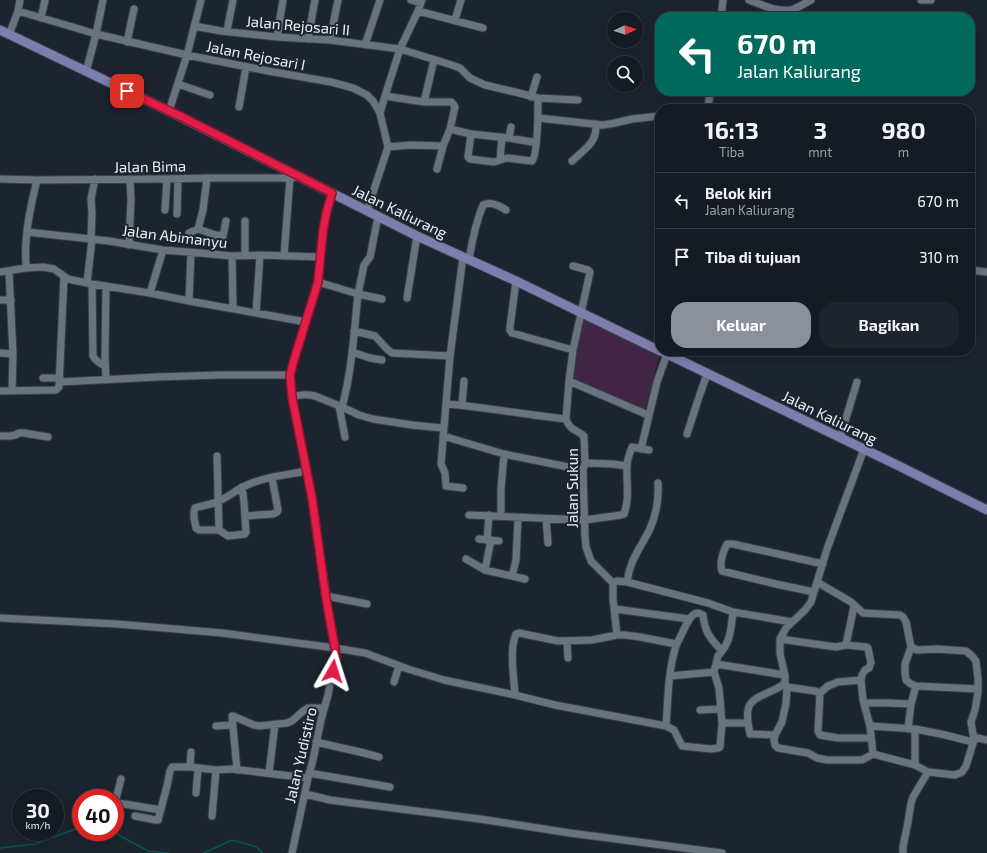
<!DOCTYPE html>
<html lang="id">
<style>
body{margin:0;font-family:"Exo 2",sans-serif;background:#1e242b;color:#f1f3f6;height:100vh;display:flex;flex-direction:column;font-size:15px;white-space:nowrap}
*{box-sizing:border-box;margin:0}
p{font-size:13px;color:#9da1a6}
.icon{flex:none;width:22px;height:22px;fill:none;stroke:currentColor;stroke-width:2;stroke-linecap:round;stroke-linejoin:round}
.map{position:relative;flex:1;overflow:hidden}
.panel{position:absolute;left:655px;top:104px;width:320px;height:252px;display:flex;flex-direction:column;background:#151b23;border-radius:16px;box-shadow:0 2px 10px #0003,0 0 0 1px #343941}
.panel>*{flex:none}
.banner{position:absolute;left:655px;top:12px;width:320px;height:84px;border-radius:16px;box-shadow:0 2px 10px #0003,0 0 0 1px #343941;background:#00695c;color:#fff;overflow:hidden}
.needle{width:26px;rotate:86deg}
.buttons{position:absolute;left:607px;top:12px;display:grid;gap:8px}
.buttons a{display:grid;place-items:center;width:36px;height:36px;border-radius:50%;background:#151b23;box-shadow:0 2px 10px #0003,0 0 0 1px #343941;font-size:20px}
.speed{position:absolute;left:12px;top:789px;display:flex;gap:8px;font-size:20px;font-weight:700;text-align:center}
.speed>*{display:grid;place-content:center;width:52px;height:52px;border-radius:50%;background:#151b23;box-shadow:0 2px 10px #0003,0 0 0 1px #343941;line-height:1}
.speed small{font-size:10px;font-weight:400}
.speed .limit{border:6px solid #d22;background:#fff;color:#111}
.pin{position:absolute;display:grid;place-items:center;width:34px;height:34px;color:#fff;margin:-17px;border-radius:8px;box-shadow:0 2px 6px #0006}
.me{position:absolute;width:44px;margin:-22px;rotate:6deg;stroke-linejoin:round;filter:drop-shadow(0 0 3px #0008)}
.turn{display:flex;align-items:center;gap:14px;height:84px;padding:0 16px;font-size:18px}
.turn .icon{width:52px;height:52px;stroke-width:2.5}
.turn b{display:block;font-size:28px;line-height:34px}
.eta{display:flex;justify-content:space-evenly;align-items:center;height:68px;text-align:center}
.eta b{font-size:24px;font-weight:700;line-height:28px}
.primary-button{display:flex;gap:8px;margin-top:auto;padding:8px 16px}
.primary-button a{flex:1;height:46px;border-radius:16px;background:#8c9099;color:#fff;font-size:16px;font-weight:700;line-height:46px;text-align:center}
.primary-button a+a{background:#1e242b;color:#f1f3f6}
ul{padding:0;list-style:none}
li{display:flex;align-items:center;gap:12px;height:56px;padding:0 16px;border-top:1px solid #343941}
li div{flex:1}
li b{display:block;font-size:15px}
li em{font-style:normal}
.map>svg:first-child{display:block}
</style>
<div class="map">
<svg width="987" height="853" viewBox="0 0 987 853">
<rect width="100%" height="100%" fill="#1c242f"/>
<path fill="#402644" d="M581,316l79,37 -15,57 -72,-30z"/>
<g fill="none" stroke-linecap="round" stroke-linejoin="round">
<path stroke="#005650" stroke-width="1.5" d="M113,832l35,19 20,2
M0,848l35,-4 46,-17
M204,853l28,-13 25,7 5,6"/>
<g stroke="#383f48" stroke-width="9">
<path id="minor" d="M411,0l10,3
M749,0c13,5 27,12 42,10 7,-2 14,-7 20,-10
M921,0h10
M18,11l58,17 20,6 91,21 81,16 63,11 22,6 14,7 6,6 7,12 8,34 -21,64
M418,11l65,17
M721,17l2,-17
M41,18l4,-18
M455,20l6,-20
M194,26l27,5 56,6 53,3 70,9 55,17 5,2 10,10 15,7 30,7 23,6 40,2
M227,31l6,-31
M9,35l9,-24 2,-11
M277,37l6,-37
M308,39l7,-39
M330,40l8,-40
M127,42l7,-33
M365,45l15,-45
M86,72l10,-38 7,-34
M178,84l32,11
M385,96l39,6h27l2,2 2,3 -5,22 21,5 38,4 23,4 4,-1
M531,97l6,-20
M424,102l10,-42
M239,107l7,-40
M708,109l2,-18
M169,111l18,-56 14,-55
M380,113l5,-17 15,-47 18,-38 4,-11
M538,118l65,7 12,-2 17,-4 28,-3
M471,134l-3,23 2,2 24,3 13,-4 25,3c6,-7 6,-50 6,-63
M509,138l2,-11
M388,147l22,-2 33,1 7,-17
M500,160l2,-23
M572,161c8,-8 21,-16 23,-27 1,-3 1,-7 1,-10
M437,169l6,-23
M0,179l37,1 125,-1 48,-1h73l17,-1
M165,210l2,-31
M177,214l1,-35
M198,229l18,6 7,1 3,-15
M27,232l82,9 54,9 37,3 32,3 28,-1 60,2
M189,233l9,-4 5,-19 4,-32
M91,239l1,-26 -1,-14 4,-20
M129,245l2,-45 -1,-21
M232,256l1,53
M245,256v-35
M284,256l6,-78
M463,257l-13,99 -9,108 4,9 1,13 17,2
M469,260c3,-19 7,-38 14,-55 8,-4 17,1 23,5
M573,266l15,4 2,2 -17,78 -4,31 -3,38c4,12 10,10 18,17l1,27 -2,7 2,66 1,11 5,14 22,22v16l4,36
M26,268c0,-8 -1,-17 0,-25 1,-22 6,-43 11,-63
M970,270l17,2
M0,272l26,-4 17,-1 11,2 14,10 24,5 58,9 39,8 117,21
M516,281l-6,46v3l2,3 61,17
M318,282l40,12 6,-29 6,-8 8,-40
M87,283l5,-44
M92,284l1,72c2,5 7,7 12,10
M150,293l13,-43
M407,298l10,-62
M0,300h11
M189,301l2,-49
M256,313l4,-58
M354,331l21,5 12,13 5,4 58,3
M352,352l18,6 12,2
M0,353l13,1 -4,-82
M43,378h17
M106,380l-1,-24 1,-70
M569,381l79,34
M60,382l97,-5 62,-2h71
M12,390l1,-36
M0,391l56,-1 3,-3 5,-110
M292,397c8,-3 15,-3 23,-1l27,11c10,-36 12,-75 16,-113l24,5
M446,404c40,3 80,11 120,15
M462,405l2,-24
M339,406l6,31
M342,407l17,8 14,4 39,6 31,3
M687,434l11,-34 9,-26
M0,436h10l5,-1 4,-2h5l24,4
M443,436l61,18 79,16
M840,438l17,-56
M641,449l16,-67 10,-28
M864,449l-37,100 -16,53 -6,8 -19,18 -6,11v15l5,21v8l2,4 -1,17 -2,8 -2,10 -7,13 -1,5 1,5 3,3 30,5 9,5 10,2h35l11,-6 42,11
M217,456l2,74
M585,463l28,1 14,2
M242,487l2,15 2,30 -1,2 -17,2 -9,-6h-20l-3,-2 -2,-10v-7l1,-3c8,-3 16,-3 24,-7 9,-4 16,-10 24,-14 19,-10 43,-12 64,-16
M469,515l116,5 36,-5 3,-1c6,-16 2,-32 3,-48 0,-7 3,-13 5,-19l17,3
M245,516l28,-2 4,-2 1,-2 -6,-32
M501,516v-27l3,-35
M546,519l2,24
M479,539l20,2
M487,540l2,-25
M466,559l19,11 40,9
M485,570l6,-30
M512,576l4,-16 2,-42
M627,582c3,-22 12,-32 22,-51 7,-15 10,-31 9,-48
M817,582l34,20 12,11 37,2 3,2 3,5 5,25 -6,17v9l1,7 5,4 5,2 62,3
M613,583l4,-2 10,1 81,21 25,9 59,10
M814,592l-38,-8 -54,-13c-3,-9 1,-19 5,-27h6l90,20
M326,596l41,8
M615,609l74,10
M0,618l117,6 105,9 113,15 30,5 43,16 36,11 71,15 40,10 111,21 8,4 8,16 29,3 7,-1 2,-1 2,-24
M780,639l56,8 10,-2 20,2 2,1 3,15 -2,5 -4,2 -3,5 -1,5 2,20 7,26 3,28
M567,641l1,17
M846,645l8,-39
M911,647l6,3 20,-1 29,2 6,5 4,5 2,18v13l-3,18 -4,12 3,18
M722,651c9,-11 9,-25 11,-39
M716,664l69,11
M670,676l44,-4
M394,682l5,-16
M787,687l28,4 5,2 8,-7 10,-4 23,-2
M820,693l-2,38 2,4 18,3h33
M515,695c-1,-17 -6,-46 1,-61l3,-1 39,8 34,-1 25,-5h8l15,2 36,7
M864,703h25l22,1
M700,710l21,-1
M748,723c0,-4 -1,-9 0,-13 2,-15 27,-17 37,-27
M216,726l16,-1
M666,726c2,-26 2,-56 10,-80 2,-6 6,-11 8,-17 4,-7 9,-21 19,-14 2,18 7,23 19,36l-4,5 -4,16 5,16 3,35h26l2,11 25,1
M870,726l45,3 26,5 32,8
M908,729l3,-25 5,-18
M915,729v36l13,7 27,3 7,-3 4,-6 8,-26 4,-2 9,2
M316,742l48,11 15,4
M190,767l1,-15
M237,770l-5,-54h1l21,9 5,1 28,-3 5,-2 10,-9 6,-4h16
M269,773l6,-49
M309,773l81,14
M121,779l-5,20 2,4 43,7
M196,793l2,-24
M305,794l25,6 39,5 111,14 90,14 152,20
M135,816l21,4h2l9,-34 3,-15 2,-4h18l26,3 16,-1 76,9
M212,816l4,-46
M292,853l16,-75 5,-18 8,-40 7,-25 7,-36v-11l-9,-51 -14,-99 -20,-101 -2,-22 4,-15 24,-78 5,-51 4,-21 6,-17
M903,853v-6l5,-25 3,-19 2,-6 15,-25"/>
</g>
<g stroke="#383f48" stroke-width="11">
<path id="major" d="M0,30l169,81 248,125 99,45 144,70
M661,351l236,114 90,45"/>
</g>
<use href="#minor" stroke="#69737f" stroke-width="7"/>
<use href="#major" stroke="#7d7dae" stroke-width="9"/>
</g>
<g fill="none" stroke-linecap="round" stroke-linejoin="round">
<g stroke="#92132f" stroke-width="10">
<path id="route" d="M127,91l53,25 152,77 -5,17 -4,21 -5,51 -24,78 -4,15 2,22 20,101 14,100 9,50 1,11 -3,12"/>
</g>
<use href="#route" stroke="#e11d48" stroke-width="7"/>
</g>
<g text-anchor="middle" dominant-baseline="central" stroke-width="4" stroke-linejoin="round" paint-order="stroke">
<g font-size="15" fill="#e9eff6" stroke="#1c242f">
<text transform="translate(298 25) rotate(5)">Jalan Rejosari II</text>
<text transform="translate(256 55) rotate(11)">Jalan Rejosari I</text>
<text transform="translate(150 166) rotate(-1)">Jalan Bima</text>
<text transform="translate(400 211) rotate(26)">Jalan Kaliurang</text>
<text transform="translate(175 236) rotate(7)">Jalan Abimanyu</text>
<text transform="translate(830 417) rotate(26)">Jalan Kaliurang</text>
<text transform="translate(572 488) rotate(-90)">Jalan Sukun</text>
<text transform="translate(300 755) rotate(-77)">Jalan Yudistiro</text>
</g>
</g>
</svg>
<div class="buttons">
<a><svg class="needle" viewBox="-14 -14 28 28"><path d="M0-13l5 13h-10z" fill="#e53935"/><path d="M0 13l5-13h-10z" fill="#9da1a6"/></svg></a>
<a><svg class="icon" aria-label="search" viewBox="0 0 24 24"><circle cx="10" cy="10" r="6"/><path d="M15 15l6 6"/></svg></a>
</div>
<div class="speed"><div>30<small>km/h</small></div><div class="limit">40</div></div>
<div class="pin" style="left:127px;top:91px;background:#d93025"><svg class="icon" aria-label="arrive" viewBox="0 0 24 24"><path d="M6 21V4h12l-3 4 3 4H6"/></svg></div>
<svg class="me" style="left:333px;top:671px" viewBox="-20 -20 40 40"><path d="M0-17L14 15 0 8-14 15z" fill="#e11d48" stroke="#fff" stroke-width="4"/></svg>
<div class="banner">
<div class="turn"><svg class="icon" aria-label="left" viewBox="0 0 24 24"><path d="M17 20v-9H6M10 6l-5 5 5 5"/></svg><div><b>670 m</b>Jalan Kaliurang</div></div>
</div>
<section class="panel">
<div class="eta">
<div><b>16:13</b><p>Tiba</p></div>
<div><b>3</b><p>mnt</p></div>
<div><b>980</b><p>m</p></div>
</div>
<ul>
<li><svg class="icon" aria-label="left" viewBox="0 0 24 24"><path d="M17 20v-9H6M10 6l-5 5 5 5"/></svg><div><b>Belok kiri</b><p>Jalan Kaliurang</p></div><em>670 m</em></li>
<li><svg class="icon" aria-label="arrive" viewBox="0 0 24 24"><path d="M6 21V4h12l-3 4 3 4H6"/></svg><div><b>Tiba di tujuan</b></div><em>310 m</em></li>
</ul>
<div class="primary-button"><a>Keluar</a><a>Bagikan</a></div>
</section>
</div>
